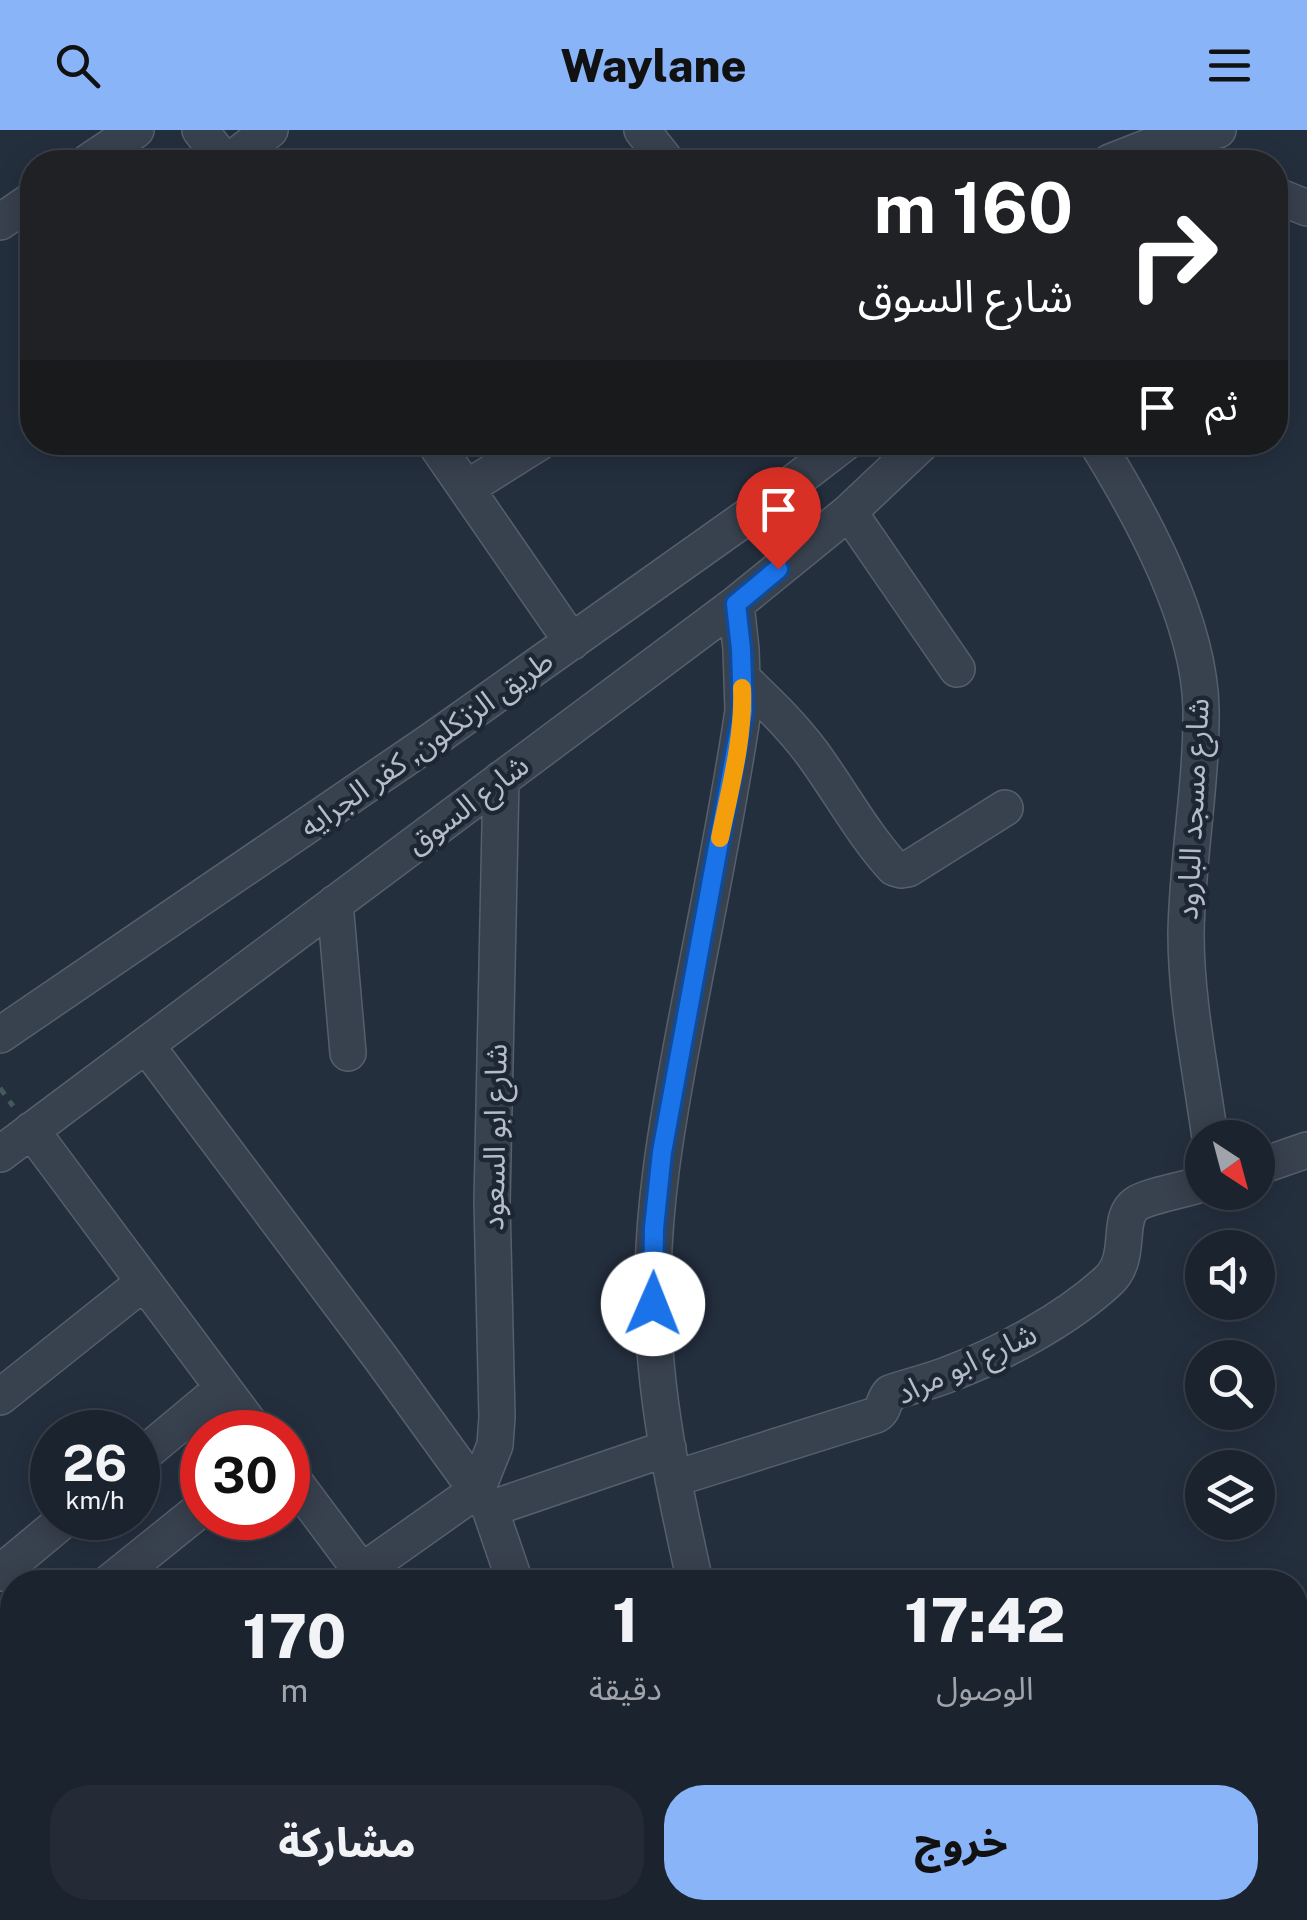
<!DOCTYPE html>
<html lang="ar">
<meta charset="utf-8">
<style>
body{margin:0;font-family:"Public Sans","Noto Sans Arabic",sans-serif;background:#242b36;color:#f1f3f6;direction:rtl;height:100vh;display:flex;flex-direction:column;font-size:38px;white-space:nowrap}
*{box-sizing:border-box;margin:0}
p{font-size:32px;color:#a0a4aa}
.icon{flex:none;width:55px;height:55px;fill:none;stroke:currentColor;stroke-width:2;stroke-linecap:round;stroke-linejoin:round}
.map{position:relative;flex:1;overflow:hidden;direction:ltr}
.drawer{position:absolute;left:0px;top:1440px;width:1308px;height:350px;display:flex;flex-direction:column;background:#1b232e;border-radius:40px 40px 0 0;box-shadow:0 5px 25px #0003,0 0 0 2px #39404a;direction:rtl}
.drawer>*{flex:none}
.banner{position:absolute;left:20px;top:20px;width:1268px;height:305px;border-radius:40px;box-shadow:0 5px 25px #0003,0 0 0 2px #39404a;direction:rtl;background:#202124;color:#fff;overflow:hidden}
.needle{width:65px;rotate:144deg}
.buttons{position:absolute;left:1185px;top:990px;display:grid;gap:20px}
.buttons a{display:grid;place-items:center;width:90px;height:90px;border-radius:50%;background:#1b232e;box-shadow:0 5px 25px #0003,0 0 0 2px #39404a;font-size:50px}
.speed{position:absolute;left:30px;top:1280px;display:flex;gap:20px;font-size:50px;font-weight:700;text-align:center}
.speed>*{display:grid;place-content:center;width:130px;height:130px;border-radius:50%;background:#1b232e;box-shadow:0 5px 25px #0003,0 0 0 2px #39404a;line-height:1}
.speed small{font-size:25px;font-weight:400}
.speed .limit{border:15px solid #d22;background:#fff;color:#111}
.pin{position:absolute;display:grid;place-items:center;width:85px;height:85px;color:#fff;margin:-102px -42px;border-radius:50% 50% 50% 0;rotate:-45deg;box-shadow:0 0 10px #0007}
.pin .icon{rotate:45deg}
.me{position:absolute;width:110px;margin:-55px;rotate:1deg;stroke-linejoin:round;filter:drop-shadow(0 0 8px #0008)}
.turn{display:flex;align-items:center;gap:35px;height:210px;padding:0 50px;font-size:45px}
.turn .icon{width:130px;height:130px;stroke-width:2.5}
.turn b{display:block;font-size:70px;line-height:85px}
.then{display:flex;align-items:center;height:95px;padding:0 50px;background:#0003;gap:20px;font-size:38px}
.eta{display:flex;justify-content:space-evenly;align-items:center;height:170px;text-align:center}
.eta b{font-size:60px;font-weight:800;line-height:70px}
.primary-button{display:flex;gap:20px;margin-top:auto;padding:20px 50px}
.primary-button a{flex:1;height:115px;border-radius:40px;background:#8ab4f8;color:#111;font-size:40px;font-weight:800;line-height:115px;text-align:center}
.primary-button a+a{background:#242b36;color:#f1f3f6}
header{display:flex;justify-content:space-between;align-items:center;height:130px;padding:0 50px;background:#8ab4f8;color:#111;font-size:45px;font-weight:800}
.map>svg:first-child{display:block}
</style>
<header><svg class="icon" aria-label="menu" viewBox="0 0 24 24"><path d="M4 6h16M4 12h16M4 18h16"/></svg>Waylane<svg class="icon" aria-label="search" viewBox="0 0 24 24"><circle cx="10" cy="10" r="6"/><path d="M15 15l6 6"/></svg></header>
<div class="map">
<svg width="1307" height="1790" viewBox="0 0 1307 1790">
<rect width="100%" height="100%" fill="#242f3e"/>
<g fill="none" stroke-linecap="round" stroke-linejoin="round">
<g stroke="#565f6c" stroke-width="38">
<path id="minor" d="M200,0l25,32
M642,0l25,32
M88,32l48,-32
M228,32l42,-32
M1110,32l59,-23 49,-9
M1275,65l32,13
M0,92l32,-22
M434,312l138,200
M1096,312c46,74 103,178 105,266 1,76 -14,151 -15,226 0,68 15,137 24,204
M467,358l73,-46
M849,382l108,157
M742,548c25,24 49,47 70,75 28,38 50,80 82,115l7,2 7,-1 97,-61
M335,773l13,150
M0,905l431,-294 337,-239 78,-60
M146,915l234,312 110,152 25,73
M31,1000l225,302
M0,1024l736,-550 113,-92 74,-70
M1258,1037l49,-17
M0,1267l143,-114
M138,1329l85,-71
M288,1343l74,99
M673,1349l203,-64c9,-5 7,-15 14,-22 19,-7 40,-11 59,-19 53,-20 118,-55 159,-93 26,-24 7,-62 28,-77 11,-8 51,-15 66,-20
M490,1379l178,-61
M0,1443l66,-55
M110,1452l92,-74
M347,1452l130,-92 18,-45 2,-28 -5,-215 9,-423
M695,1452c-20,-91 -41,-183 -42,-277 -2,-92 14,-182 31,-272 20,-107 43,-214 59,-322l-2,-62 -5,-45
M1295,1520h12
M0,1541l12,-10
M1295,1752l12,-3
M626,1778l4,12
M854,1778l3,12
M1014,1778l3,12
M102,1790l21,-12"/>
</g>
<g stroke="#565f6c" stroke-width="45">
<path id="tertiary" d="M0,1570l12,14
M193,1778l12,12"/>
</g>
<path stroke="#44595c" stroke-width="5" stroke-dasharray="8 8" stroke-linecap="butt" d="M0,958l13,18"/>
<use href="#minor" stroke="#38414e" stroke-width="35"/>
<use href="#tertiary" stroke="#38414e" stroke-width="42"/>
</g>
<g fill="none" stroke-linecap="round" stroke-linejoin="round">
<g stroke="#114b97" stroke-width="25">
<path id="route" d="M653,1174l1,-76 8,-76 81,-441 -2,-62 -5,-45 42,-35"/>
</g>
<use href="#route" stroke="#1a73e8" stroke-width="18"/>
<path stroke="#f59e0b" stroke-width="18" d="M720,708c10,-49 24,-100 22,-150"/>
</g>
<g text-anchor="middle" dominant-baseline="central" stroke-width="9" stroke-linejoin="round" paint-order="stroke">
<g font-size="30" fill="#b4bcc9" stroke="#1d2633">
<text transform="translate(426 613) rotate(-35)">طريق الزنكلون, كفر الجرايه</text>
<text transform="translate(467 674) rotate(-37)">شارع السوق</text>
<text transform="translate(1192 679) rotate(-87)">شارع مسجد البارود</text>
<text transform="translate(494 1007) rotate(-89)">شارع ابو السعود</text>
<text transform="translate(966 1233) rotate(-25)">شارع ابو مراد</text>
</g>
</g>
</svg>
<div class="buttons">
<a><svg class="needle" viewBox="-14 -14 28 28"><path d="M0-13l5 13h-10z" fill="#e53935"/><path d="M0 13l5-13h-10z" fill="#a0a4aa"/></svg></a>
<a><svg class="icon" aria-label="sound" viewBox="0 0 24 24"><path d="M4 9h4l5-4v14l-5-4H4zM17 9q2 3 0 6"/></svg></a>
<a><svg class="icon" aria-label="search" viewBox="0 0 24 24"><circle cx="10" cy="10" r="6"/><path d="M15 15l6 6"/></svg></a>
<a><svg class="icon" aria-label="layers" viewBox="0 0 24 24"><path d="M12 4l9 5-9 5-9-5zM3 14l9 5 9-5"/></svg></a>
</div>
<div class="speed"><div>26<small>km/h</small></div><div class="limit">30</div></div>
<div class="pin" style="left:778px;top:439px;background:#d93025"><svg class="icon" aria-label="arrive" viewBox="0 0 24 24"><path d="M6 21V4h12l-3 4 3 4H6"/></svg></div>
<svg class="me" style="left:653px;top:1174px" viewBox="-20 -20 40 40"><circle r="19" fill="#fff"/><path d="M0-13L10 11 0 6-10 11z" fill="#1a73e8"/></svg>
<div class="banner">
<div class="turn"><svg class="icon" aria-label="right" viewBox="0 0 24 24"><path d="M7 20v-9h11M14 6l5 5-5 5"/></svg><div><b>160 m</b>شارع السوق</div></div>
<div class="then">ثم<svg class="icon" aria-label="arrive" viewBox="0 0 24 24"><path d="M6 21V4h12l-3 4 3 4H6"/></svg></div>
</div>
<section class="drawer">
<div class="eta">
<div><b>17:42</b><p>الوصول</p></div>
<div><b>1</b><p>دقيقة</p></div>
<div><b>170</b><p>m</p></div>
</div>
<div class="primary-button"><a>خروج</a><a>مشاركة</a></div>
</section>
</div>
